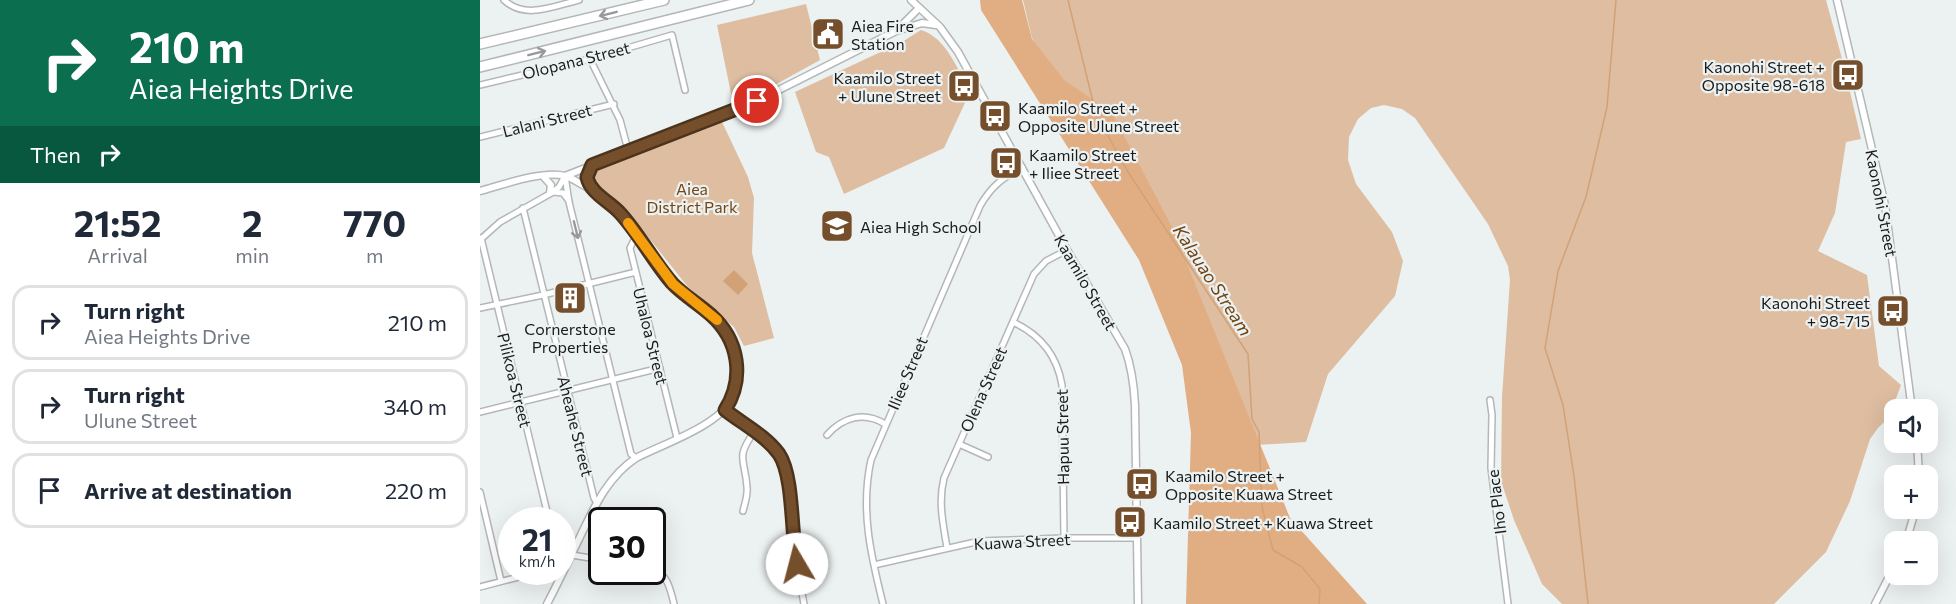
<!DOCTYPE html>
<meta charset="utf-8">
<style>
body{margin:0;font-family:Commissioner,sans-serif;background:#f2f2f3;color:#1f2937;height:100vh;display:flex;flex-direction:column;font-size:22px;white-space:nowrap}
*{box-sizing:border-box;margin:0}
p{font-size:20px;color:#747a83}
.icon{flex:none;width:33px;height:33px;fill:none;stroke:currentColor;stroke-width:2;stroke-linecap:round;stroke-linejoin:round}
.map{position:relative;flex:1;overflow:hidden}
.side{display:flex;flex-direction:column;background:#fff;width:480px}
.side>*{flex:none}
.guide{background:#0b6e4f;color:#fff;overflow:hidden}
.tools{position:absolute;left:1404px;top:399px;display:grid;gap:12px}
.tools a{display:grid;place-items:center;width:54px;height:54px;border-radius:12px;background:#fff;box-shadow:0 6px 24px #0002;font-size:30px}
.speed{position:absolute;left:18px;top:507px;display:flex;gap:12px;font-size:30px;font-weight:700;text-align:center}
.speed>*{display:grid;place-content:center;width:78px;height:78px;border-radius:50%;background:#fff;box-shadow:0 6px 24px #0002;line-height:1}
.speed small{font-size:15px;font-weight:400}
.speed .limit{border:3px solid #111;border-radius:9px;background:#fff;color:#111}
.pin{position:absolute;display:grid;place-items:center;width:51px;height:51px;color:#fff;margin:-26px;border:3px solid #fff;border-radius:50%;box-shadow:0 2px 6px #0007}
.me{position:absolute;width:66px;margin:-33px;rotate:352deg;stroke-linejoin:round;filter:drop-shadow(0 0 4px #0008)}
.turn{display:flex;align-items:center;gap:21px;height:126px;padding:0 30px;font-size:27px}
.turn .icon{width:78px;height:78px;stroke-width:2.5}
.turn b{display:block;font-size:42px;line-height:51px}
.then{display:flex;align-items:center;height:57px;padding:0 30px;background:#0003;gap:12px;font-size:22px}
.eta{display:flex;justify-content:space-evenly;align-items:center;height:102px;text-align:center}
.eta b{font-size:36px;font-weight:700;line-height:42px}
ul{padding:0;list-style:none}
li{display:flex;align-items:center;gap:18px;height:75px;margin:0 12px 9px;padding:0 18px;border:3px solid #e0e1e3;border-radius:18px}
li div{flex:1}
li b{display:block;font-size:22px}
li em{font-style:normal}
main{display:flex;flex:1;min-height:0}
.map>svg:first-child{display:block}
</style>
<main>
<section class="side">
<div class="guide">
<div class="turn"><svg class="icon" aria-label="right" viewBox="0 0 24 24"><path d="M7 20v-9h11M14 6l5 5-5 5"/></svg><div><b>210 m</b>Aiea Heights Drive</div></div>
<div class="then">Then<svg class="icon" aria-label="right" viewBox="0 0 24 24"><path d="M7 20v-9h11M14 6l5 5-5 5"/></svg></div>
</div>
<div class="eta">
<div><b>21:52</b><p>Arrival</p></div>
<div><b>2</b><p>min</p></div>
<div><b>770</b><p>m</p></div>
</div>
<ul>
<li><svg class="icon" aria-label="right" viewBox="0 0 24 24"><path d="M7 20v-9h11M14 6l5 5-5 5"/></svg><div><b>Turn right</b><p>Aiea Heights Drive</p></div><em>210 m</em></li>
<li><svg class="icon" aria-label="right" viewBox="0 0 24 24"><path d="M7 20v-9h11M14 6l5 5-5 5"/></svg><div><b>Turn right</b><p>Ulune Street</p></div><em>340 m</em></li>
<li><svg class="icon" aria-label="arrive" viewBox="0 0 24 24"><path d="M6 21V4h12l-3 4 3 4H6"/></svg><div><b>Arrive at destination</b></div><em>220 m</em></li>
</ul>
</section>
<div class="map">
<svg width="1476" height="604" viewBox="0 0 1476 604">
<rect width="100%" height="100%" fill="#ecf1f1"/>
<path fill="#debda1" d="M543,0h803l18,66 17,73 -15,3 -11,71 -17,38 49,24 12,91 22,19 -12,32 -11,11 -8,11 -20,62 -24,51 -52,52h-212l-20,-20 -28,-64 -13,-39 1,-84 8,-117 -2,-14 -20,-42 -73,-106 -13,-9 -18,-4 -13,3 -13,11 -9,18 -1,23 8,24 36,48 11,29 -8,35 -67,78 -22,68 -67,4 -45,-105 -162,-303z
M326,4l14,56 -47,26 -40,17 -16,-78z
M441,30c26,8 37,41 49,62l-26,56 -100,46 -15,-37 -13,-5 -21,-60 107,-50z
M242,122l26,55 6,21 -2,55 22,85 -30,8 -10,-19 -46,-40 -63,-79 -31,-27 -1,-8 4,-4z"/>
<path fill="#e1ae83" d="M500,0h42l10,39 32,41 48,33 60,114 118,291 77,86h-181l5,-171 -9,-68 -43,-105 -158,-250z"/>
<path fill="#d3a176" d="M254,270l14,14 -10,11 -15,-14z"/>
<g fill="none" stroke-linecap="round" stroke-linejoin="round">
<path stroke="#d3a176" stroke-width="1.5" d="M588,0l28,114 32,58 120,182 4,65 7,13 3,75 11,43 29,17 18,22 -1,15
M1108,604l-14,-128 -11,-71 -18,-57 13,-77 28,-74 21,-90 9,-107"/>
<g stroke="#b3b7b8" stroke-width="8">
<path id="minor" d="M24,0c21,20 50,6 75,0
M110,59l30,61 8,30
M0,85l110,-26 82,-24 13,55
M0,137l134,-33
M85,176l4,26 62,252 5,4
M73,192l10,1 6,8
M43,208l71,290 3,5
M157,234l-7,14 47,190
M1,238l68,282
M0,240l20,-18 53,-30 6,-5 6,-11
M0,308l63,-13 93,-23
M533,322c28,13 44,33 49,63l2,153
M1010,400l2,15 -1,53 17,136
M245,410c22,17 49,31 60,57l9,84 10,53
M0,412l180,-44
M347,435c16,-18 37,-24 58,-11
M479,444l29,13
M0,492l21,89
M263,511c2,-8 5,-16 4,-24 -2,-29 -12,-28 7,-55
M467,548c-4,-25 -9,-46 -3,-70l90,-204 12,-13 21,-11
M92,555l30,5
M394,565l106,-24 84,-3h72
M172,567c16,9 18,21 22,37
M0,587l58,-15
M403,604c-12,-48 -23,-94 -12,-144l109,-254c12,-21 22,-27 42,-39"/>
</g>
<g stroke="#b3b7b8" stroke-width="9">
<path id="tertiary" d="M431,0l29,27 18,25 109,198 58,99c7,19 9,36 10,56l3,199
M1357,0l48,205 27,205
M420,30l22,-7 14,2
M111,165l-4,11 5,13
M63,176l8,9 -1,8
M85,176l192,-75 139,-70 23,-23
M0,191c22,-6 63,-21 85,-15 5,1 11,5 16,8 44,21 61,66 92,100 17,18 41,28 54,49 11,19 15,46 5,66 -14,27 -69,45 -96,59 -30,20 -43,52 -58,83 -10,21 -20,42 -31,63
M1437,442l2,34
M1426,542l10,-34
M1395,604l19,-37"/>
</g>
<g stroke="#b3b7b8" stroke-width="12">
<path id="motorway" d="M0,44l184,-44
M0,67l269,-67"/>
</g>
<use href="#minor" stroke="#fff" stroke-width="5"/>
<use href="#tertiary" stroke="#fff" stroke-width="6"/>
<use href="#motorway" stroke="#fff" stroke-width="9"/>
</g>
<defs><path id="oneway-shaft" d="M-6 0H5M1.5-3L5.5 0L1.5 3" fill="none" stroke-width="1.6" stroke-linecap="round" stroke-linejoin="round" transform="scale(1.5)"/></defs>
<g stroke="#989999">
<use href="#oneway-shaft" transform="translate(128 14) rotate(166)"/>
<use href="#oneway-shaft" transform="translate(57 53) rotate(-14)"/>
<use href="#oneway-shaft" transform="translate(96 230) rotate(76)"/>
</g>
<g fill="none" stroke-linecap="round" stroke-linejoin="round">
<g stroke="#4c331c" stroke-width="15">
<path id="route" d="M277,101l-165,64 -5,12c3,16 22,24 33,36 20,22 33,48 52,70 11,12 27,21 39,32 28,25 34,63 14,95 18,14 41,26 54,44 15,22 12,82 18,110"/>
</g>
<use href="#route" stroke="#754e2b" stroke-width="10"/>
<path stroke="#f59e0b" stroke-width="10" d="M148,223l45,61 44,36"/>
</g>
<defs>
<g id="civic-square" transform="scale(1.725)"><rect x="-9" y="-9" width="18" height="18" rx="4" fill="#754e2b" stroke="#ecf1f1"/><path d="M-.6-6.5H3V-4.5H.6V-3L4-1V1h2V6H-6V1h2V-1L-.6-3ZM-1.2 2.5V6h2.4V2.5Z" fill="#fff"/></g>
<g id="bus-square" transform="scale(1.725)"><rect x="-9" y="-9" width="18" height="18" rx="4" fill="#754e2b" stroke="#ecf1f1"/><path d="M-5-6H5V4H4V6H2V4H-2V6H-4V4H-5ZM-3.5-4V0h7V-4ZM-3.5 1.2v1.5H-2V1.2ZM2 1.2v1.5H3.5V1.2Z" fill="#fff"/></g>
<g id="school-square" transform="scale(1.725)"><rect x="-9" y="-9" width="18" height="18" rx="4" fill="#754e2b" stroke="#ecf1f1"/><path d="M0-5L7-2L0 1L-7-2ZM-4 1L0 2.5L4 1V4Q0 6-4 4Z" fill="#fff"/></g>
<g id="building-square" transform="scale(1.725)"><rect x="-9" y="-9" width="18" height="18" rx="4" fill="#754e2b" stroke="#ecf1f1"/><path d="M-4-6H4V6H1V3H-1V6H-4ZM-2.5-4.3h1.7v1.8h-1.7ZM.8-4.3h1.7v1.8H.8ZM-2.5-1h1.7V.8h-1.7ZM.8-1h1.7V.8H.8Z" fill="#fff"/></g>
</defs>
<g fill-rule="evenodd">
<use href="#civic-square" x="348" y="34"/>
<use href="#bus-square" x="1368" y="75"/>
<use href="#bus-square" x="484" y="86"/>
<use href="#bus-square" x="515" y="116"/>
<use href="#bus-square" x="526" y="163"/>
<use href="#school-square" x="357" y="226"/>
<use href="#building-square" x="90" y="298"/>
<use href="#bus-square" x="1413" y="311"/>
<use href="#bus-square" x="662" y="484"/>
<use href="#bus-square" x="650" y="522"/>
</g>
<g text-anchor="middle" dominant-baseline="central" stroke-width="4.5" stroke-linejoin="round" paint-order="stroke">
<g font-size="16" fill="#1a1c1c" stroke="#ecf1f1" text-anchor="start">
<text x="371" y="25">Aiea Fire<tspan x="371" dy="18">Station</tspan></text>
<text x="1345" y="66" text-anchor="end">Kaonohi Street +<tspan x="1345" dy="18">Opposite 98-618</tspan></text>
<text x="461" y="77" text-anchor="end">Kaamilo Street<tspan x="461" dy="18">+ Ulune Street</tspan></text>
<text x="538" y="107">Kaamilo Street +<tspan x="538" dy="18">Opposite Ulune Street</tspan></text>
<text x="549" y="154">Kaamilo Street<tspan x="549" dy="18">+ Iliee Street</tspan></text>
<text x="380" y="226">Aiea High School</text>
<text x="1390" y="302" text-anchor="end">Kaonohi Street<tspan x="1390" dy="18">+ 98-715</tspan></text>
<text x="90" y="328" text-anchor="middle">Cornerstone<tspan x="90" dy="18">Properties</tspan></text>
<text x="685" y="475">Kaamilo Street +<tspan x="685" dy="18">Opposite Kuawa Street</tspan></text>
<text x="673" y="522">Kaamilo Street + Kuawa Street</text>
</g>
<g font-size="16" fill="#1a1c1c" stroke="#ecf1f1">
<text transform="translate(96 60) rotate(-14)">Olopana Street</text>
<text transform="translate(67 120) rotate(-14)">Lalani Street</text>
<text transform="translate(1402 203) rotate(79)">Kaonohi Street</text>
<text transform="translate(606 282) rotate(60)">Kaamilo Street</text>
<text transform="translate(171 336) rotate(76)">Uhaloa Street</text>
<text transform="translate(427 373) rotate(-67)">Iliee Street</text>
<text transform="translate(35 380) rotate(76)">Pilikoa Street</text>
<text transform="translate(503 389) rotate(-66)">Olena Street</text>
<text transform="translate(96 426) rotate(76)">Aheahe Street</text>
<text transform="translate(582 437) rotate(-91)">Hapuu Street</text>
<text transform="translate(1016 502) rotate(-97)">Iho Place</text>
<text transform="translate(542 541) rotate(-3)">Kuawa Street</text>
</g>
<g font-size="16" fill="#754513" stroke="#ecf1f1">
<text x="212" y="188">Aiea<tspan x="212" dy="18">District Park</tspan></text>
</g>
<g font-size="18" font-style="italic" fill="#734311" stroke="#ecf1f1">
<text transform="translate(733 280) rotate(57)">Kalauao Stream</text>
</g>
</g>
</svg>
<div class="tools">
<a><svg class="icon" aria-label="sound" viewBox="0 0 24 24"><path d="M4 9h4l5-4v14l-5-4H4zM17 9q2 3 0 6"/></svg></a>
<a>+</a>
<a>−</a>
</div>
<div class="speed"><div>21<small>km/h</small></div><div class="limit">30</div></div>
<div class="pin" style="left:277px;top:101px;background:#d93025"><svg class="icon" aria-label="arrive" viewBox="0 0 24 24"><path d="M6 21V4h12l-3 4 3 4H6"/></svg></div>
<svg class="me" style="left:317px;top:564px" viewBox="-20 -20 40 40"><circle r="19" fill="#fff"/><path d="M0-13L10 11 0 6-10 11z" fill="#754e2b"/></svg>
</div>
</main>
